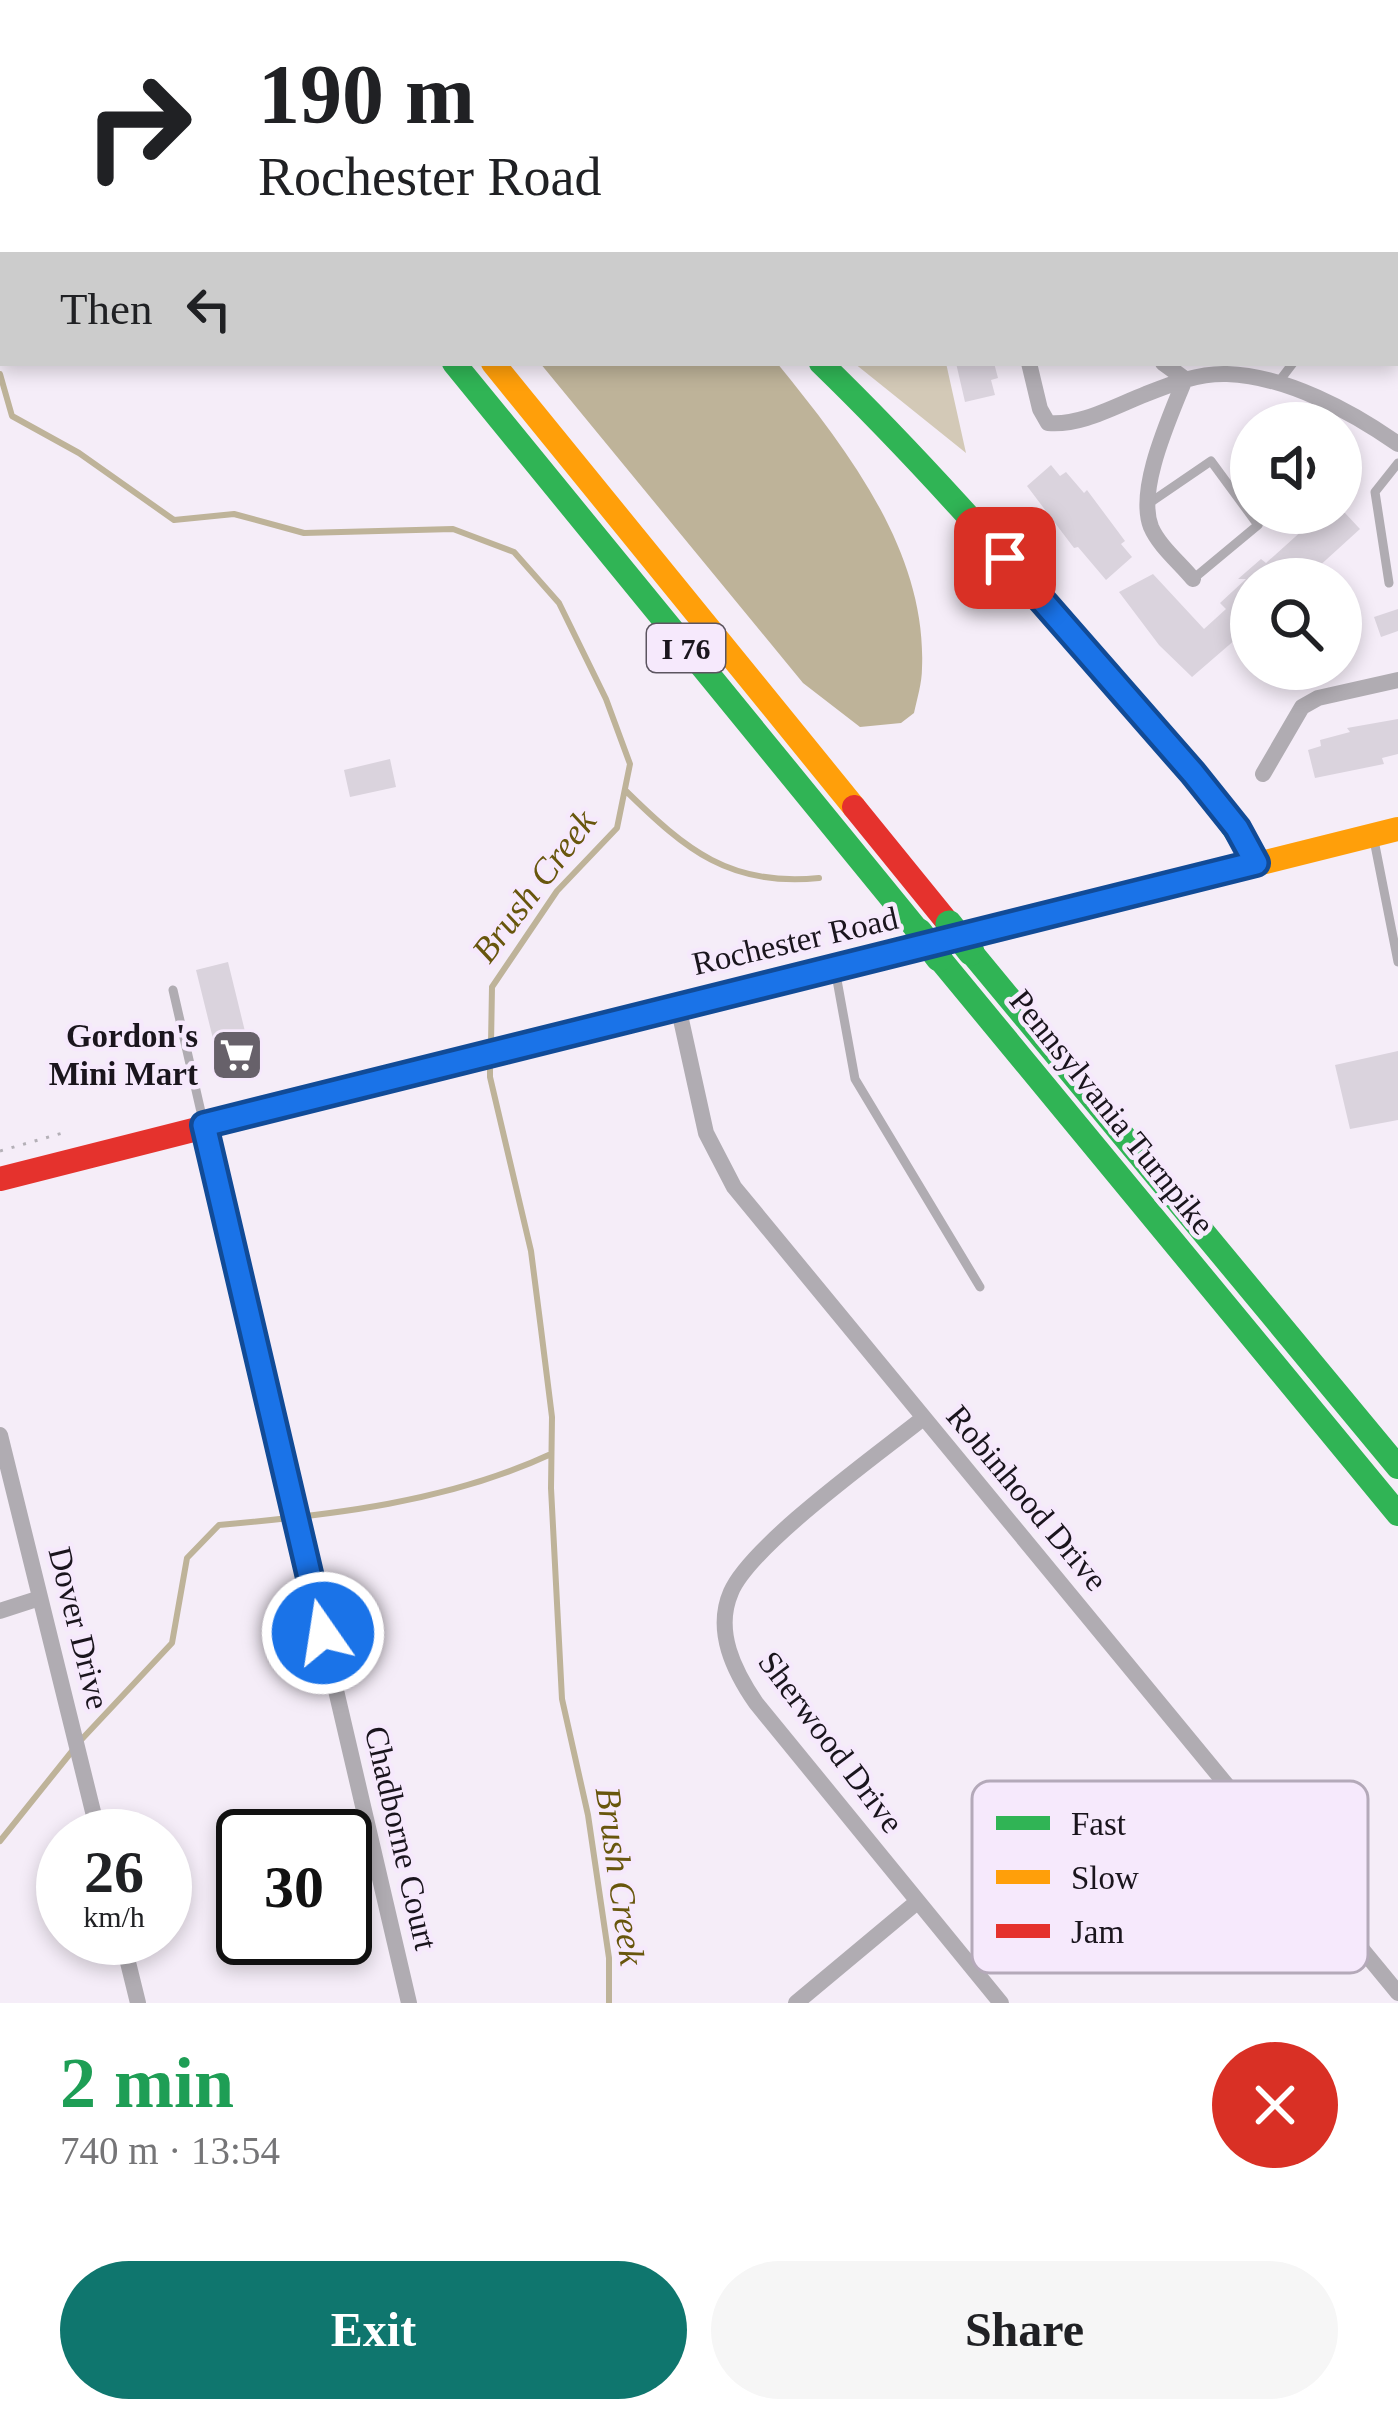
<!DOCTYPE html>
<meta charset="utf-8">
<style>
body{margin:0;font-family:"Times New Roman",serif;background:#f6f6f6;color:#202124;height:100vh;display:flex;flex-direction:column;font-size:45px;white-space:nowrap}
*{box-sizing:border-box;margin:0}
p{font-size:39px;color:#757577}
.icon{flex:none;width:66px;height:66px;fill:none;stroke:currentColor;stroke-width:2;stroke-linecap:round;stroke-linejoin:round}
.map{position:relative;height:2003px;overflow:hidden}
.drawer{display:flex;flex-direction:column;background:#fff;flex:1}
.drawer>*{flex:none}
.guide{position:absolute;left:0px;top:0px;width:1398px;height:366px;box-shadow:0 6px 18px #0003;background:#fff;color:#202124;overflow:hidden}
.controls{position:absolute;left:1230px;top:402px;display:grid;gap:24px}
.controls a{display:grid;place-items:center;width:132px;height:132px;border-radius:50%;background:#fff;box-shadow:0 6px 18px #0003;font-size:60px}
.speed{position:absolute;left:36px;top:1809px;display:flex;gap:24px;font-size:60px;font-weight:700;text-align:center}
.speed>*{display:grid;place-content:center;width:156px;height:156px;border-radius:50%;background:#fff;box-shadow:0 6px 18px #0003;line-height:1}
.speed small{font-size:30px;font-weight:400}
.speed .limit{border:6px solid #111;border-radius:18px;background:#fff;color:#111}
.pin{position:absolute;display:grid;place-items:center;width:102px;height:102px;color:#fff;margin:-51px;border-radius:24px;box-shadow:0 6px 18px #0006}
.me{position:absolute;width:132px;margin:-66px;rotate:347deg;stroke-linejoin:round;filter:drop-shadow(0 0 9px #0008)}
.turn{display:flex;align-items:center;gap:42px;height:252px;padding:0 60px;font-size:54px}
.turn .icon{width:156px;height:156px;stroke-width:2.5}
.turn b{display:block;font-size:84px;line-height:102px}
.then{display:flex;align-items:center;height:114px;padding:0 60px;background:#0003;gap:24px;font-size:45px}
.round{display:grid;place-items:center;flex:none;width:126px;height:126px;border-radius:63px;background:#f6f6f6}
.summary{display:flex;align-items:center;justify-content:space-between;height:204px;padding:0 60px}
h1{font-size:72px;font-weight:600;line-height:90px;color:#1e9e55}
.button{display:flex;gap:24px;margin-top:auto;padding:24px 60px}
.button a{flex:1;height:138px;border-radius:72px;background:#0f766e;color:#fff;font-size:48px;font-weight:600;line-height:138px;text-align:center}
.button a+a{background:#f6f6f6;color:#202124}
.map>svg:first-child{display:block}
</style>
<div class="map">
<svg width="1398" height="2003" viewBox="0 0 1398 2003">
<rect width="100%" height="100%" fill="#f5edf8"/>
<path fill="#d3c9b7" d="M329,0h276l1,3h-275z
M863,0h258l2,3h-264z
M854,363h92l20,90z"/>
<path fill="#beb399" d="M540,363h237c69,85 150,188 145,305 0,15 -5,31 -8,45l-13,10 -41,4 -57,-44z"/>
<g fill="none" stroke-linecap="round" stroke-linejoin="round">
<path stroke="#beb399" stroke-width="6" d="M0,374l12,42 67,37 95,67 60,-6 70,19 149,-4 61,23 45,51 47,96 24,65 -13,64 -60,63 -65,96 -1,57
M625,790c61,60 105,97 194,88
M490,1063v14l41,174 10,78 11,88 -1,71 11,211 26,116 21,143v45
M81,1740l91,-97 15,-85 32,-33c113,-10 229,-23 332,-71
M0,1841l73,-91"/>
</g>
<path fill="#dad3dd" d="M956,363h38l4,15 -7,2 4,15 -30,7z
M1051,465l9,11 6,-4 18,21 3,-3 38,51 -4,3 11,13 -26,23 -28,-33 -4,1 -47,-62z
M1292,513h53l15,16 -55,50h-54v47l-59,51 -33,-32 -40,-53 34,-18 51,55 22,-20 -6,-6 26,-24h-8l23,-20 5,4 39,-35z
M1398,609v22l-17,6 -7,-20z
M1398,719v35l-16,4 2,6 -69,14 -7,-28 13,-4 -1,-6 30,-8 -3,-4z
M390,759l6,28 -46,10 -6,-27z
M228,962l24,98 -32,7 -24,-97z
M1398,1051v69l-48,9 -15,-64z"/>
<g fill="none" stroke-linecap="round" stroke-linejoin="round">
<path stroke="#b4b0b7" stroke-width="3" stroke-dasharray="3 9" stroke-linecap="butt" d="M0,1151l66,-19"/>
<path stroke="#b0acb2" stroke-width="9" d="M1304,0l1,3
M1375,0v3
M1395,329h3
M1277,384l16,-21
M1148,504l63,-43 47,64 -65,54
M1389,583l-14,-91 23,-29
M1373,835l25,127
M835,969l20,110 125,208
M173,990l31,135"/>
<path stroke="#b0acb2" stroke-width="16" d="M1148,0l2,3
M1395,28h3
M1395,208h3
M1029,363l11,46 8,14c33,3 67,-17 98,-29 25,-10 52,-21 81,-20 59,2 124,37 171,70
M1163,363l22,16c-14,36 -49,110 -34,148 8,19 29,36 42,52
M1263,774l39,-67 16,-9 80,-18
M678,1006l28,127 28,54 664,806
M204,1125l205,878
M922,1419c-45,36 -171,126 -191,173 -17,39 3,79 25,111l245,300
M0,1435l99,401
M0,1611l40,-13
M122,1938l16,65
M796,2003l121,-101"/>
<path stroke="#30b455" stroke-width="24" d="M190,0l3,3
M310,0l2,3
M454,363l465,569
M821,363c95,92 182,191 269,291 59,68 120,132 166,209
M971,952l427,515
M939,958l459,556"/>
<path stroke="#ff9f0a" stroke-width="24" d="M493,363l361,444
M560,1037l838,-208"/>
<path stroke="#e5322d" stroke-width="24" d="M157,0l3,3
M854,807l95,117
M0,1179l560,-142"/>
<path stroke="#30b455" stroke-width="27" d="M949,924l22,28
M919,932l20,26"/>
</g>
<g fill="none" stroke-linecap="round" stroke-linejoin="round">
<g stroke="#114b97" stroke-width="30">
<path id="route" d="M323,1633l-119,-508 1052,-262 -19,-35 -44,-55 -188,-215"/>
</g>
<use href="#route" stroke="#1a73e8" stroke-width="21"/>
</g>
<defs>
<g id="supermarket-square" transform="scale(2.7)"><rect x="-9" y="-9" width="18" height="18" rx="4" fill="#67616a" stroke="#f6e9fc"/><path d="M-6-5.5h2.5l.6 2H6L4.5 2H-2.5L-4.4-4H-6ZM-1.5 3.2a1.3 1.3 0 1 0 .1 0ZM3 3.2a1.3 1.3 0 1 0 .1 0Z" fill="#fff"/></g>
</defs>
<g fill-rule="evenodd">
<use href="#supermarket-square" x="237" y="1055"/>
</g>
<g text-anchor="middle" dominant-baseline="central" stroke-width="9" stroke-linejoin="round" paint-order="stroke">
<rect fill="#f6e9fc" stroke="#5c5560" stroke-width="3" x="647" y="624" width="78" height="48" rx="9"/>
<g font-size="30" font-weight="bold" fill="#1a151d">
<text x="686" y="648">I 76</text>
</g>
<g font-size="33" fill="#1a151d" stroke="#f6e9fc">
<text transform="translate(795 941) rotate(-13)">Rochester Road</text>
<text transform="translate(1112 1112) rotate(51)">Pennsylvania Turnpike</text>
<text transform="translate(1027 1498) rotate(50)">Robinhood Drive</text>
<text transform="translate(79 1628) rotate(76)">Dover Drive</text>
<text transform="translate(831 1742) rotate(53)">Sherwood Drive</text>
<text transform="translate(401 1838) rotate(77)">Chadborne Court</text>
</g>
<g font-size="33" font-weight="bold" fill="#1a151d" stroke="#f6e9fc" text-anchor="end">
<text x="198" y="1036">Gordon's<tspan x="198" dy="38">Mini Mart</tspan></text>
</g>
<g font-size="36" font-style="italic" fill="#68560d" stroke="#f6e9fc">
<text transform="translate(534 886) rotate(-53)">Brush Creek</text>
<text transform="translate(620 1876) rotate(82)">Brush Creek</text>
</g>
</g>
<rect x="972" y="1781" width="396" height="192" rx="18" fill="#f6e9fc" stroke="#b4a9b9" stroke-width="3"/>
<rect x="996" y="1816" width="54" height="14" fill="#30b455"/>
<rect x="996" y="1870" width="54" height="14" fill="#ff9f0a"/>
<rect x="996" y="1924" width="54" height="14" fill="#e5322d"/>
<g font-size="33" fill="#1a151d">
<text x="1071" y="1835">Fast</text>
<text x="1071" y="1889">Slow</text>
<text x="1071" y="1943">Jam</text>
</g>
</svg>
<div class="controls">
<a><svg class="icon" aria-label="sound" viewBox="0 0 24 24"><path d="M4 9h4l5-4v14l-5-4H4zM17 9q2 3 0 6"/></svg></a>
<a><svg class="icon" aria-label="search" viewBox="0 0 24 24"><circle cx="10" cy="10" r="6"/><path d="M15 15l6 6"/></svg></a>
</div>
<div class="speed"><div>26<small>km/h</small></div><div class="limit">30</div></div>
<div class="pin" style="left:1005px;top:558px;background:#d93025"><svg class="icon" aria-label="arrive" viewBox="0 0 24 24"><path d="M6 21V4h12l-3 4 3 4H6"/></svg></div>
<svg class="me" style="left:323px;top:1633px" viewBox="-20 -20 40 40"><circle r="17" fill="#1a73e8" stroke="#fff" stroke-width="3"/><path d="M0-11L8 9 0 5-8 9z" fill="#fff"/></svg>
<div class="guide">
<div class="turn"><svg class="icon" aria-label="right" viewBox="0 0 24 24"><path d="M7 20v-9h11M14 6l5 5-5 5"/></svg><div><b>190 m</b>Rochester Road</div></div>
<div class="then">Then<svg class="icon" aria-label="left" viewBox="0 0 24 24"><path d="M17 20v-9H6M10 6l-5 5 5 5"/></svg></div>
</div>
</div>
<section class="drawer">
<div class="summary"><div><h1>2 min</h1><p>740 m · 13:54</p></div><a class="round" style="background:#d93025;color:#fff"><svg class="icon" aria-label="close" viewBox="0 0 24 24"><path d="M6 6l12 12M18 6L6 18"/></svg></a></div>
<div class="button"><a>Exit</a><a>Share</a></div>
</section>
